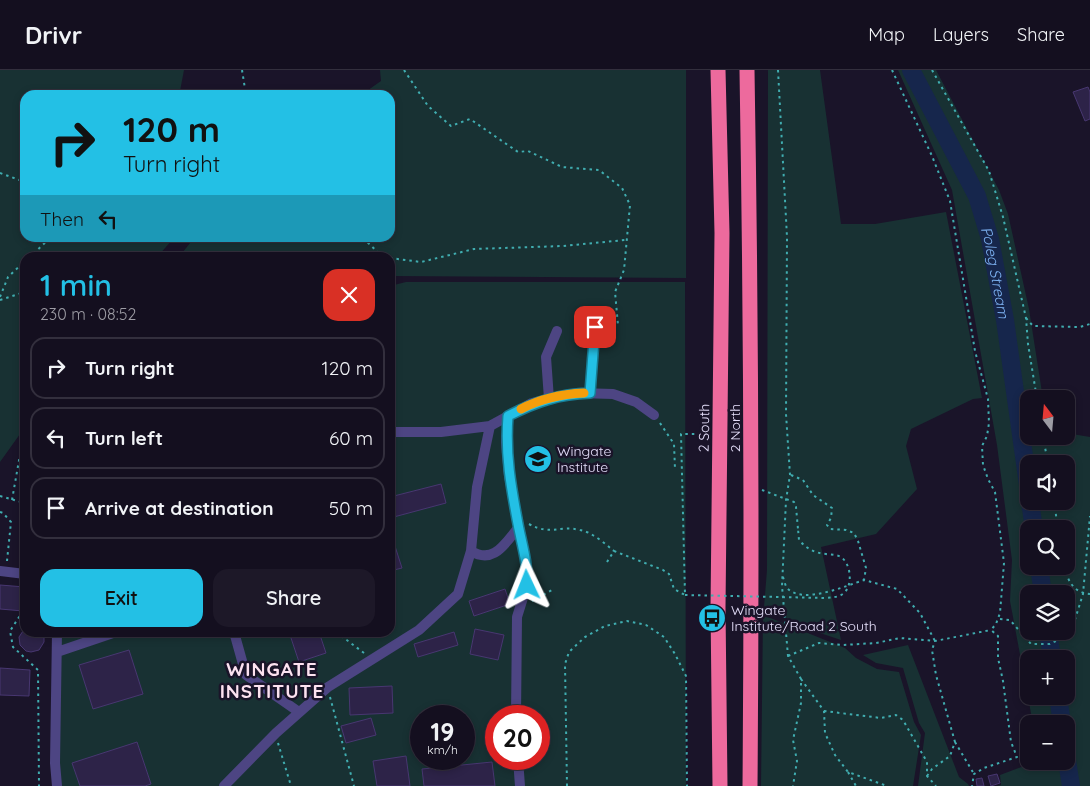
<!DOCTYPE html>
<meta charset="utf-8">
<style>
body{margin:0;font-family:Quicksand,sans-serif;background:#1d1828;color:#f1f3f6;height:100vh;display:flex;flex-direction:column;font-size:19px;white-space:nowrap}
*{box-sizing:border-box;margin:0}
p{font-size:16px;color:#9d9ca4}
.icon{flex:none;width:28px;height:28px;fill:none;stroke:currentColor;stroke-width:2;stroke-linecap:round;stroke-linejoin:round}
.map{position:relative;flex:1;overflow:hidden}
.sheet{position:absolute;left:20px;top:182px;width:375px;height:385px;display:flex;flex-direction:column;background:#140f1f;border-radius:15px;box-shadow:0 2px 8px #0003,0 0 0 1px #332f3d}
.sheet>*{flex:none}
.top-card{position:absolute;left:20px;top:20px;width:375px;height:152px;border-radius:15px;box-shadow:0 2px 8px #0003,0 0 0 1px #332f3d;background:#23c0e5;color:#111;overflow:hidden}
.needle{width:32px;rotate:344deg}
.tools{position:absolute;left:1020px;top:320px;display:grid;gap:10px}
.tools a{display:grid;place-items:center;width:55px;height:55px;border-radius:10px;background:#140f1f;box-shadow:0 2px 8px #0003,0 0 0 1px #332f3d;font-size:25px}
.speed{position:absolute;left:410px;top:635px;display:flex;gap:10px;font-size:25px;font-weight:700;text-align:center}
.speed>*{display:grid;place-content:center;width:65px;height:65px;border-radius:50%;background:#140f1f;box-shadow:0 2px 8px #0003,0 0 0 1px #332f3d;line-height:1}
.speed small{font-size:12px;font-weight:400}
.speed .limit{border:8px solid #d22;background:#fff;color:#111}
.pin{position:absolute;display:grid;place-items:center;width:42px;height:42px;color:#fff;margin:-21px;border-radius:10px;box-shadow:0 2px 8px #0006}
.me{position:absolute;width:55px;margin:-28px;rotate:358deg;stroke-linejoin:round;filter:drop-shadow(0 0 4px #0008)}
.turn{display:flex;align-items:center;gap:18px;height:105px;padding:0 20px;font-size:22px}
.turn .icon{width:65px;height:65px;stroke-width:2.5}
.turn b{display:block;font-size:35px;line-height:42px}
.then{display:flex;align-items:center;height:48px;padding:0 20px;background:#0003;gap:10px;font-size:19px}
.round{display:grid;place-items:center;flex:none;width:52px;height:52px;border-radius:15px;background:#1d1828}
.summary{display:flex;align-items:center;justify-content:space-between;height:85px;padding:0 20px}
h1{font-size:30px;font-weight:600;line-height:38px;color:#23c0e5}
.button{display:flex;gap:10px;margin-top:auto;padding:10px 20px}
.button a{flex:1;height:58px;border-radius:15px;background:#23c0e5;color:#111;font-size:20px;font-weight:600;line-height:58px;text-align:center}
.button a+a{background:#1d1828;color:#f1f3f6}
ul{padding:0;list-style:none}
li{display:flex;align-items:center;gap:15px;height:62px;margin:0 10px 8px;padding:0 10px;border:2px solid #332f3d;border-radius:15px}
li div{flex:1}
li b{display:block;font-size:19px}
li em{font-style:normal}
header{display:flex;align-items:center;gap:30px;box-sizing:border-box;height:70px;padding:0 25px;background:#140f1f;border-bottom:1px solid #332f3d}
header strong{font-size:24px}
nav{display:flex;gap:28px;margin-inline-start:auto;font-size:18px}
.map>svg:first-child{display:block}
</style>
<header>
<strong>Drivr</strong>
<nav><a>Map</a><a>Layers</a><a>Share</a></nav>
</header>
<div class="map">
<svg width="1090" height="716" viewBox="0 0 1090 716">
<rect width="100%" height="100%" fill="#1a1429"/>
<path fill="#183133" fill-rule="evenodd" d="M0,0h184l-4,21 -9,4h-146v143h149l-17,19 -132,1v169l-25,35z
M380,0h306v208l-296,-2v-18l-211,-1 15,-19h196v-143h-29l20,-14z
M768,0h52l21,154h34l71,-12 36,186 -9,1 -62,30 -5,17 11,43 -41,45 -55,13 20,93 -30,-10 -47,-23 3,-37z
M898,0h38l63,120 9,24 21,95 14,90h-14v37h37v-3l24,4v349h-93l4,-1 -1,-10 38,-14h28v-37h-33l-23,-123 2,-41 -15,-115 -45,-255zM1029,394h37v37h-37zM1029,459h37v37h-37zM1029,524h37v37h-37zM1029,589h37v37h-37z
M406,212h279l1,504h-630l-1,-153 335,-1v-346zM421,646h43v43h-43zM496,646h43v43h-43z
M763,545l82,33 11,10 21,11 22,3 15,50 7,13 -8,51h-152z
M908,575l51,132 9,7 1,2h-51l7,-53 -6,-10 -16,-55 -27,-5 -13,-8z"/>
<g fill="none" stroke-linecap="round" stroke-linejoin="round">
<g stroke="#16264c" stroke-width="18">
<path id="s1" d="M911,0l66,126 13,43 15,81 24,172"/>
<path d="M1030,431l4,28"/>
<path d="M1039,496l4,28"/>
<path d="M1048,561l4,28"/>
<path d="M1058,626l4,28"/>
<path d="M1066,684l5,32"/>
</g>
</g>
<path fill="#2d2348" stroke="#483771" d="M1088,17l2,5v27l-5,2 -12,-29z
M441,414l5,19 -56,15v-21z
M393,470l9,28 -12,3v-30z
M0,515l25,2 -2,24 -23,-2z
M505,519l5,15 -36,12 -5,-15z
M25,558v4l19,1v9l-5,8 -8,2 -5,-1 -6,-6 -1,-8z
M475,559l29,6 -6,25 -28,-6z
M289,562h30l7,21 -27,9z
M454,562l4,13 -40,12 -4,-13z
M129,580l14,44 -50,15 -14,-44z
M0,598l30,2 -1,26 -29,-1z
M392,616l1,27 -43,2 -1,-27z
M371,648l5,17 -30,8 -5,-17z
M137,672l14,42 -6,2h-65l-8,-23z
M406,686l4,30h-33l-4,-25z
M492,692l3,24h-71l-2,-17z
M997,704l3,9 -9,3 -3,-10z
M982,708l2,8h-7l-1,-7z"/>
<g fill="none" stroke-linecap="round" stroke-linejoin="round">
<path stroke="#40adb0" stroke-width="2" stroke-dasharray="2.5 4" stroke-linecap="butt" d="M242,0l4,25
M404,0l24,36 23,20 19,-7 48,33 10,-1 34,16 37,3 23,18 8,17 -6,65 -9,22 3,33
M778,0l9,167 -1,177 4,61 -4,25 -4,86 6,70 13,23v24l-8,37 4,21 -4,25
M892,0l40,86 18,45 25,150 13,48 1,24 -2,13 -5,10 1,19 5,14 7,13 9,71 -4,50 -4,11 -5,6 7,6v22l5,23 8,61 6,15 -33,11 -10,6 -2,12
M932,0l57,101 14,46 23,101 2,26 9,55
M0,103l25,9
M363,168l20,19 6,1
M29,188l21,-20
M390,188l31,4 53,-13 89,-3 62,-6
M0,227l8,-20 17,-16
M0,230l25,-8
M1026,248l7,8 47,1 10,-3
M660,353l14,21 1,25
M1043,366l5,28
M791,405l12,5 10,15 19,13 -1,10 -4,7 3,4 16,1 8,3 4,8 8,27 -2,12 33,9 23,24 15,28
M762,420l32,12 2,5 2,22
M0,426l25,7
M12,430l9,-51 4,-7
M1054,431l4,28
M0,442l3,1 8,9 -4,39
M529,454c22,12 30,1 51,6 12,2 24,13 34,21
M607,492l7,-11 49,19 6,4 5,15 11,6 -4,-161h27
M1065,496c2,15 9,27 25,28
M783,507c1,3 2,8 4,11 16,17 58,-2 77,-8
M532,531l20,-11
M23,541l-13,20 3,16 25,23 1,116
M1000,549l10,1 21,24h19l14,-7 8,-8 11,-35 7,-78
M336,562l28,21
M788,586l31,-13 24,2 33,-2 24,-5 35,3
M801,609l23,32 1,22 10,22 13,17 39,14
M330,627l24,89
M824,641l57,7 15,-3 7,5 24,42v14l9,10
M955,672l19,32
M278,673l13,43
M848,702l8,14
M927,706l5,-7 18,-13 5,-14 -19,-67 -4,-25 3,-9 56,-11
M567,716l-2,-122 4,-12 16,-15 20,-11 22,-5 19,4 18,12 11,17 11,22 1,110"/>
<path stroke="#4d4583" stroke-width="10" d="M590,323l5,-66
M549,329l-3,-42 11,-26
M508,346l-2,26 3,34 19,97 -1,12 -10,32 -1,99
M390,362h51l49,-6 42,-23 28,-7 18,-3 35,1 23,8 18,13
M471,481c23,14 34,-8 48,-24
M0,501l25,3
M234,562l12,43 53,37
M57,582l59,-20
M518,689l2,27
M57,716l-2,-23 2,-131
M224,716l52,-53 52,-46 91,-57 39,-36 13,-43 6,-64 13,-61"/>
<path stroke="#ed6a9d" stroke-width="15" d="M718,0l4,163 -4,375 2,178
M747,0c4,239 5,477 3,716"/>
<path stroke="#40adb0" stroke-width="2" stroke-dasharray="2.5 4" stroke-linecap="butt" d="M685,525l140,3c7,-1 13,0 19,-5 9,-8 7,-29 -3,-36 -5,-3 -10,-2 -15,-3 -12,-1 -20,-6 -27,-14l-1,-11"/>
</g>
<g fill="none" stroke-linecap="round" stroke-linejoin="round">
<g stroke="#177d95" stroke-width="12">
<path id="route" d="M527,515c1,-22 -5,-40 -9,-61 -7,-37 -13,-70 -10,-108 27,-14 51,-22 82,-23l5,-66"/>
</g>
<use href="#route" stroke="#23c0e5" stroke-width="9"/>
<path stroke="#f59e0b" stroke-width="9" d="M521,339c19,-10 41,-15 63,-16"/>
</g>
<defs>
<g id="university-disc" transform="scale(1.4375)"><circle r="9.5" fill="#23c0e5" stroke="#1a1429"/><path d="M0-5L7-2L0 1L-7-2ZM-4 1L0 2.5L4 1V4Q0 6-4 4Z" fill="#111"/></g>
<g id="bus-disc" transform="scale(1.4375)"><circle r="9.5" fill="#23c0e5" stroke="#1a1429"/><path d="M-5-6H5V4H4V6H2V4H-2V6H-4V4H-5ZM-3.5-4V0h7V-4ZM-3.5 1.2v1.5H-2V1.2ZM2 1.2v1.5H3.5V1.2Z" fill="#111"/></g>
</defs>
<g fill-rule="evenodd">
<use href="#university-disc" x="538" y="389"/>
<use href="#bus-disc" x="712" y="548"/>
</g>
<g text-anchor="middle" dominant-baseline="central" stroke-width="5" stroke-linejoin="round" paint-order="stroke">
<g font-size="14" fill="#e6e0fb" stroke="#1a1429">
<text transform="translate(704 358) rotate(-89)">2 South</text>
<text transform="translate(735 358) rotate(-90)">2 North</text>
</g>
<g font-size="14" fill="#e6e0fb" stroke="#1a1429" text-anchor="start">
<text x="557" y="381">Wingate<tspan x="557" dy="16">Institute</tspan></text>
<text x="731" y="540">Wingate<tspan x="731" dy="16">Institute/Road 2 South</tspan></text>
</g>
<g font-size="15" font-style="italic" fill="#7bafef" stroke="#1a1429">
<text stroke="none"><textPath href="#s1" startOffset="221">Poleg Stream</textPath></text>
</g>
<g font-size="19" font-weight="bold" letter-spacing="1" fill="#fce2f0" stroke="#1a1429">
<text x="272" y="599">WINGATE<tspan x="272" dy="22">INSTITUTE</tspan></text>
</g>
</g>
</svg>
<div class="tools">
<a><svg class="needle" viewBox="-14 -14 28 28"><path d="M0-13l5 13h-10z" fill="#e53935"/><path d="M0 13l5-13h-10z" fill="#9d9ca4"/></svg></a>
<a><svg class="icon" aria-label="sound" viewBox="0 0 24 24"><path d="M4 9h4l5-4v14l-5-4H4zM17 9q2 3 0 6"/></svg></a>
<a><svg class="icon" aria-label="search" viewBox="0 0 24 24"><circle cx="10" cy="10" r="6"/><path d="M15 15l6 6"/></svg></a>
<a><svg class="icon" aria-label="layers" viewBox="0 0 24 24"><path d="M12 4l9 5-9 5-9-5zM3 14l9 5 9-5"/></svg></a>
<a>+</a>
<a>−</a>
</div>
<div class="speed"><div>19<small>km/h</small></div><div class="limit">20</div></div>
<div class="pin" style="left:595px;top:257px;background:#d93025"><svg class="icon" aria-label="arrive" viewBox="0 0 24 24"><path d="M6 21V4h12l-3 4 3 4H6"/></svg></div>
<svg class="me" style="left:527px;top:515px" viewBox="-20 -20 40 40"><path d="M0-17L14 15 0 8-14 15z" fill="#23c0e5" stroke="#fff" stroke-width="4"/></svg>
<div class="top-card">
<div class="turn"><svg class="icon" aria-label="right" viewBox="0 0 24 24"><path d="M7 20v-9h11M14 6l5 5-5 5"/></svg><div><b>120 m</b>Turn right</div></div>
<div class="then">Then<svg class="icon" aria-label="left" viewBox="0 0 24 24"><path d="M17 20v-9H6M10 6l-5 5 5 5"/></svg></div>
</div>
<section class="sheet">
<div class="summary"><div><h1>1 min</h1><p>230 m · 08:52</p></div><a class="round" style="background:#d93025;color:#fff"><svg class="icon" aria-label="close" viewBox="0 0 24 24"><path d="M6 6l12 12M18 6L6 18"/></svg></a></div>
<ul>
<li><svg class="icon" aria-label="right" viewBox="0 0 24 24"><path d="M7 20v-9h11M14 6l5 5-5 5"/></svg><div><b>Turn right</b></div><em>120 m</em></li>
<li><svg class="icon" aria-label="left" viewBox="0 0 24 24"><path d="M17 20v-9H6M10 6l-5 5 5 5"/></svg><div><b>Turn left</b></div><em>60 m</em></li>
<li><svg class="icon" aria-label="arrive" viewBox="0 0 24 24"><path d="M6 21V4h12l-3 4 3 4H6"/></svg><div><b>Arrive at destination</b></div><em>50 m</em></li>
</ul>
<div class="button"><a>Exit</a><a>Share</a></div>
</section>
</div>
